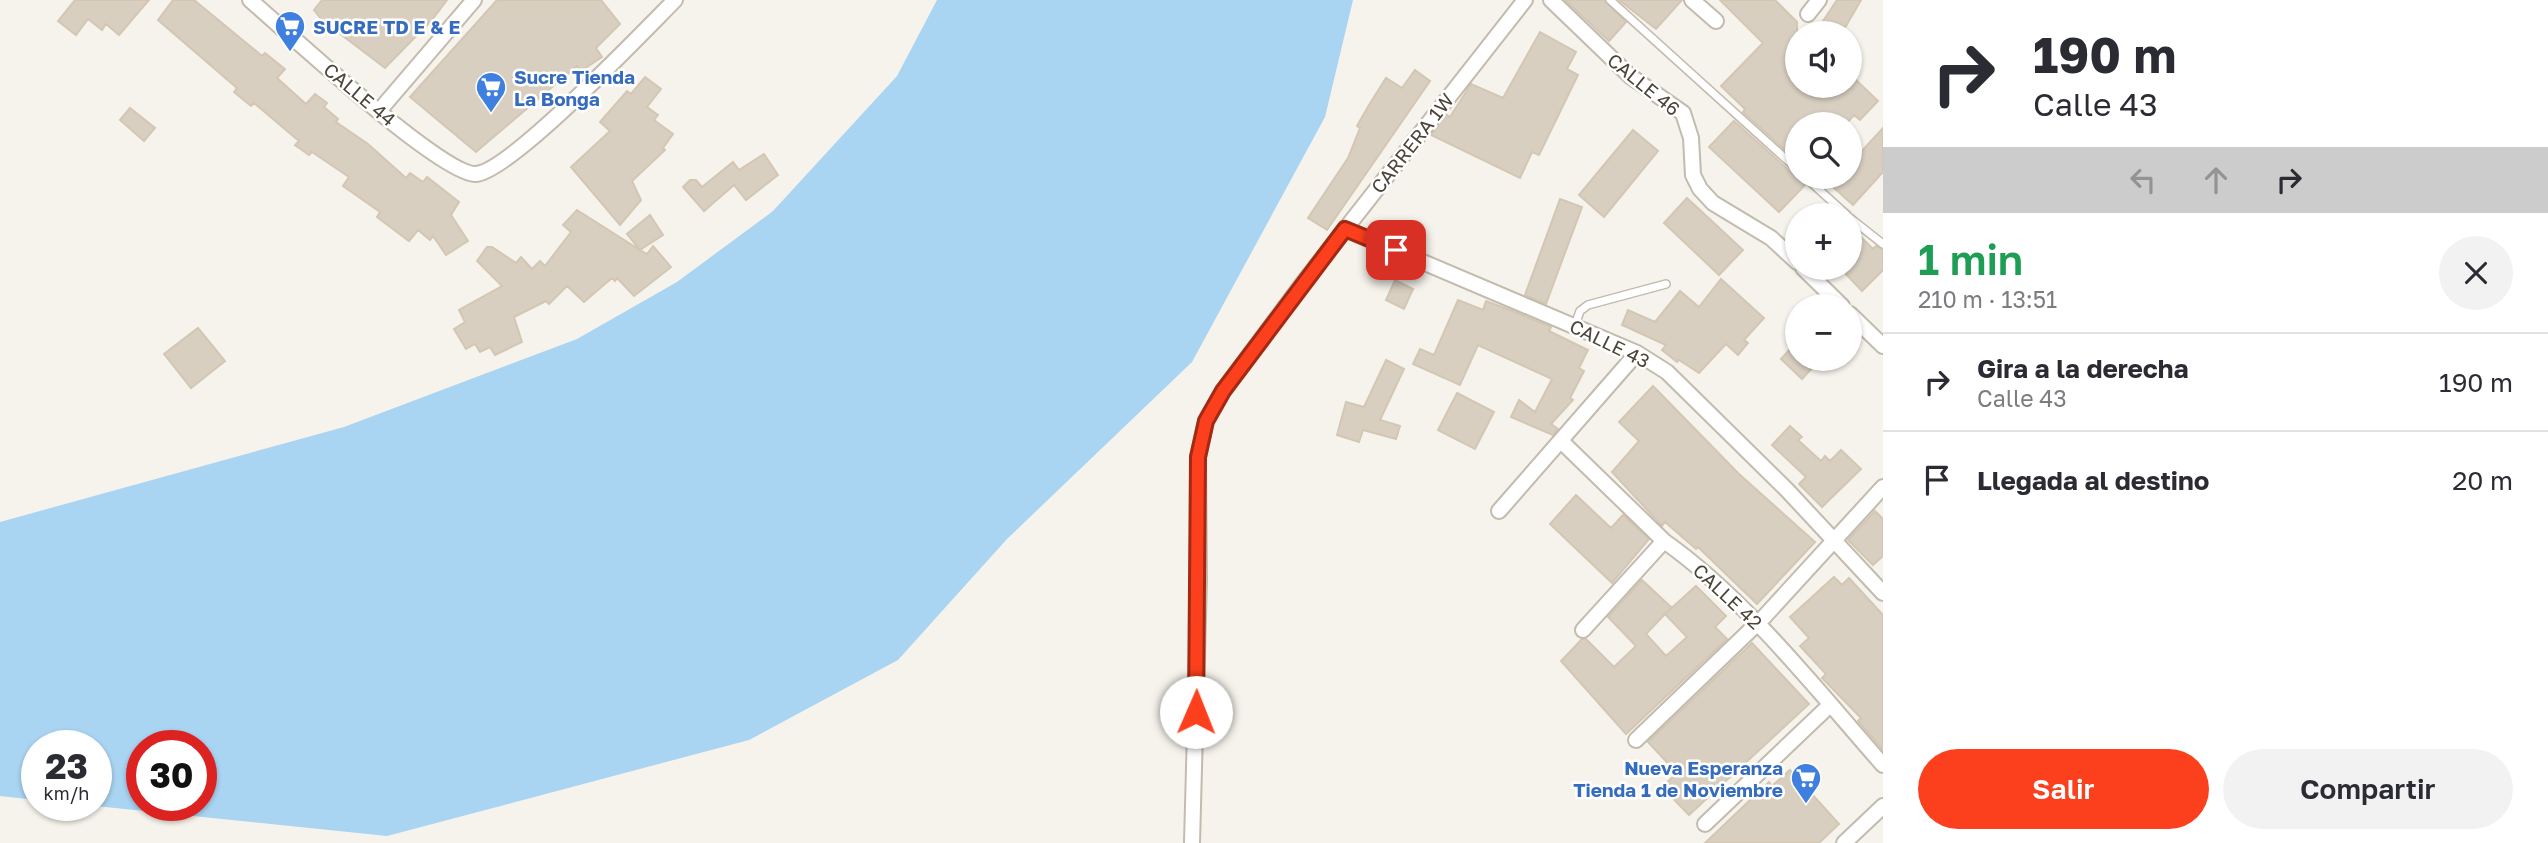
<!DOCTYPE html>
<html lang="es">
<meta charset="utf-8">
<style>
body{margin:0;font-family:"Golos Text",sans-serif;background:#f2f2f3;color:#2b2b33;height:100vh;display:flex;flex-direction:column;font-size:26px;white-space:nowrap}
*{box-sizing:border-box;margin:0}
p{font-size:23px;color:#7c7c81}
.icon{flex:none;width:38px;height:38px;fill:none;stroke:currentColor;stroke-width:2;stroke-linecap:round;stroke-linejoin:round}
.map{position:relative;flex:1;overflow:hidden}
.drawer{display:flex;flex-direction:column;background:#fff;width:665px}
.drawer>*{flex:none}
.top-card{background:#fff;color:#2b2b33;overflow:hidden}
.buttons{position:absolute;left:1785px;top:21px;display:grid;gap:14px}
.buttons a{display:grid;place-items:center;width:77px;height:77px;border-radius:50%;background:#fff;box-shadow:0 2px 5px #0004;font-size:35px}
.speed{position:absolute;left:21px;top:730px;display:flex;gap:14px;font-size:35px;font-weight:700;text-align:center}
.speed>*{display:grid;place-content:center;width:91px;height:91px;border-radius:50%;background:#fff;box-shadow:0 2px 5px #0004;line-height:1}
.speed small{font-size:18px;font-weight:400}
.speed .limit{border:10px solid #d22;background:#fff;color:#111}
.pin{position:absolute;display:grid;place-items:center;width:60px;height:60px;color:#fff;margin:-30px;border-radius:14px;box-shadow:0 4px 10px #0006}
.me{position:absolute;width:77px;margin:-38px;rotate:1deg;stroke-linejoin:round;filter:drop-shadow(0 0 5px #0008)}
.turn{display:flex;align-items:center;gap:24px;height:147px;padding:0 35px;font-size:32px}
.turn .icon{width:91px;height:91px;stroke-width:2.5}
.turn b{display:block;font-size:49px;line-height:60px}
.lanes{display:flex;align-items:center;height:66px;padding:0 35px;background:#0003;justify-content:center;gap:35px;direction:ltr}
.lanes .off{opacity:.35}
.round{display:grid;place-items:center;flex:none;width:74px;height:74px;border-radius:37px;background:#f2f2f3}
.summary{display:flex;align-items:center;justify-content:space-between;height:119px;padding:0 35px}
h1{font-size:42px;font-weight:600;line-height:52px;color:#1e9e55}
.primary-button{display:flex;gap:14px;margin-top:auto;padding:14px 35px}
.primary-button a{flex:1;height:80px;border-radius:42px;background:#fc3f1d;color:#fff;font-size:28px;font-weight:600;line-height:80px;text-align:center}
.primary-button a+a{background:#f2f2f3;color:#2b2b33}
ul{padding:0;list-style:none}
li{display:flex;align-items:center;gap:21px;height:98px;padding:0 35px;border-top:2px solid #e1e1e2}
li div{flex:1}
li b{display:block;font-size:26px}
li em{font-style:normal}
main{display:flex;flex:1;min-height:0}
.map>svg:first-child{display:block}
</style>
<main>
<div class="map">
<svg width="1883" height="843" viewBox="0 0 1883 843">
<rect width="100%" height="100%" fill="#f6f3ec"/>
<path fill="#a9d4f2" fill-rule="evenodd" d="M937,0h416l-28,117 -133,245 -185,177 -109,121 -149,80 -362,96 -301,-31h10v-59h-59v54l-37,-4v-274l344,-95 233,-88 100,-57 96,-71 124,-135zM142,746h59v59h-59z"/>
<path fill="#d8cfc1" stroke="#d3c7b4" stroke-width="2" fill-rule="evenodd" d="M75,0h74l-30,35 -13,-11 -4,6 -14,-11 -12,16 -18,-14z
M173,0h21l68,56 3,-3 20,16 -8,9 29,26 9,-10 12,9 -3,4 14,12 -2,3 32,22 38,34 4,-5 13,9 4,-5 32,25 -8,13 17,26 -22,14 -13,-19 -3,4 -12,-10 -9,11 -32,-24 3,-5 -37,-26 6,-9 -37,-25 -3,3 -14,-10 4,-4 -45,-38 -3,3 -17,-14 3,-4 -79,-68z
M322,0h125l-16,21 -46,47 -63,-48 -8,-10z
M497,0h104l19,24 -24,24 6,9 -21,14 -4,-5 -101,86 -66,-55z
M1565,0h39l22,22 -17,19z
M1619,0h63l-26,29z
M1720,0h55l22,22v64h53v-12l28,27 -18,19 -6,-5 -8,9h-49v37l-54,-49 2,-3 -24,-23 42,-43z
M1837,0h24l-19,33h-27z
M1540,32l36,20 -9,17 11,6 -39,80 -7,-3 -12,26 -89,-43 16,-20 3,2 21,-33 32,14z
M1415,70l15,11 -103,149 -19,-12 40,-60 12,-30 -3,-2 12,-21 17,-27 16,10z
M645,77l16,12 -14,18 11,8 -4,5 19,14 -10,14 2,2 -33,31 9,19 -21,25 -49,-58 39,-36 -10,-9 27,-31 4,3z
M130,108l25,20 -11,13 -24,-21z
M1734,121l71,64 -26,27 -70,-65z
M1883,128v44l-30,33 -31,-28h28v-13z
M1633,130l25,21 -54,66 -25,-22z
M764,154l14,21 -32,25 -12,-15 -30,26 -21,-24 7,-7h6l6,7 31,-25 6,8z
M1687,198l56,52 -24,25 -55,-52z
M1560,199l22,8 -36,97 -21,-9z
M577,210l63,40 -13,-16 23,-19 13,20 -23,15 7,4 6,-8 18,21 -37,29 -17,-18 -2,3 -3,-3 -28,24 -17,-16 -18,18 -3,-3 -32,16 8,25 -27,13 -5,-8 -10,5 -5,-8 -9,5 -12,-20 11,-7 -6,-12 43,-24 -25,-25 10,-14h5l24,16 5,-6 11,12 8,-8 5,5 26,-34 -8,-7z
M1850,226l23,23 3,-3 7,4v20l-21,21 -22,-23h10z
M1721,279l43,39 -20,22 4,3 -10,12 -12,-11 -27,29 -20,-13 -2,2 -15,-12 4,-5 -44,-20 6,-15 27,12 25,-31 19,16z
M1395,280l18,9 -9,20 -18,-9z
M1458,300l25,10 3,-9 24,9 41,17 -2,4 39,19 -9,18 5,3 -14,27 3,2 -22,24 7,5 -5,6 -42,-18 8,-17 16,12 17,-33 -74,-34 -18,40 -47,-21 7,-15 14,6z
M198,328l27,33 -34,27 -27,-34z
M1792,347l5,5v7h8l8,8 -11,12 -21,-20z
M1386,360l18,9 -24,51 20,6 -4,13 -33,-9 -4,12 -22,-7 9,-33 18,5z
M1653,386l86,88 76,68 -58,62 -59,-57 -2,2 -31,-27 -3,4 -50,-54 27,-31 -20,-19z
M1457,393l37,19 -19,37 -37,-19z
M1790,426l12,11 -4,3 23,21 4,-5 5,5 11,-11 20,19 -39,38 -23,-23 7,-7 -34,-32z
M1576,495l35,33 12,-13 26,24 -37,44 -62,-59z
M1875,511l8,8v37l-10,9 -25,-25z
M1834,577l8,8 7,-7 34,37v135l-25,-29 3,-3 -39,-40 4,-4 -26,-28 9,-8 -19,-21z
M1642,580l30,28 -7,6 31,-28 30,30 -11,11 12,12 -101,95 -65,-73 21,-22h4l28,28 22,-21 -28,-29zM1665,614l22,23 -21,19 -20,-22z
M1752,643l57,61 -120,111 -27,-28 15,-14 -29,-31z
M1790,770l49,54 -20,19h-114l64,-61 3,4z"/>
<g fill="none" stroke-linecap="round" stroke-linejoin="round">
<g stroke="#c2bbae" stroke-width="10">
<path id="lane" d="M1610,0l187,169
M1805,177l42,38
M1850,218l33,26
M1575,325l5,-14 8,-6 78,-21"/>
</g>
<g stroke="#c2bbae" stroke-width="18">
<path id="street" d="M250,0c34,29 192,176 226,174 35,-3 168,-143 199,-174
M1551,0l79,76 53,37 8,25 2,37 7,14 13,14 58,35 26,24
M1692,0l24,21
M1808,14l11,-14
M379,111l95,-111
M1345,229l292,124 30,19 120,118 96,103
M1803,268l39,38
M1850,314l33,32
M1561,441l103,100c81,57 153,149 219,224
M1499,511l138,-158
M1583,630l81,-89
M1636,740l128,-123 119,-130
M1705,824l125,-119
M1192,843l7,-263 -1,-123 8,-36 17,-30 80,-108 222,-283
M1844,843l39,-37"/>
</g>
<use href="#lane" stroke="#fff" stroke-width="7"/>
<use href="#street" stroke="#fff" stroke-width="14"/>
</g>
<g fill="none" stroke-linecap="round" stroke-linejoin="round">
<g stroke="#a42913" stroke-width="18">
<path id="route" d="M1196,712l2,-255 8,-36 17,-30 122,-162 51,21"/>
</g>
<use href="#route" stroke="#fc3f1d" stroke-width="12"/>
</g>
<defs>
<g id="supermarket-pin" transform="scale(1.575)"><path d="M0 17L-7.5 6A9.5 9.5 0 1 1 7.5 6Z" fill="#3f7fe0" stroke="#fff"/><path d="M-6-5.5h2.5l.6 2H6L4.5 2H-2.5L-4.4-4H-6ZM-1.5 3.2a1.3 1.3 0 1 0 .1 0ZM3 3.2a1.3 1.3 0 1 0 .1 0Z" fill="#fff"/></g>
</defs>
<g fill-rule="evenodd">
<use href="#supermarket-pin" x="290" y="26"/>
<use href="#supermarket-pin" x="491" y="87"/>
<use href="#supermarket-pin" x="1806" y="778"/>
</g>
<g text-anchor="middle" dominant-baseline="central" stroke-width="5" stroke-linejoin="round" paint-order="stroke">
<g font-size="19" font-weight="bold" fill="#366cbe" stroke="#fff" text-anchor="start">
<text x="313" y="26">SUCRE TD E &amp; E</text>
<text x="514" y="76">Sucre Tienda<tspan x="514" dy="22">La Bonga</tspan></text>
<text x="1783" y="767" text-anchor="end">Nueva Esperanza<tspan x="1783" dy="22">Tienda 1 de Noviembre</tspan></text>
</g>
<g font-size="19" fill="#4b4439" stroke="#fff">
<text transform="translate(1644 84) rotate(39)">CALLE 46</text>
<text transform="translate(360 94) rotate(40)">CALLE 44</text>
<text transform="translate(1412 143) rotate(-52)">CARRERA 1W</text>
<text transform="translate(1610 343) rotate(26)">CALLE 43</text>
<text transform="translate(1728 596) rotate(43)">CALLE 42</text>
</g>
</g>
</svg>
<div class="buttons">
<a><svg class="icon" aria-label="sound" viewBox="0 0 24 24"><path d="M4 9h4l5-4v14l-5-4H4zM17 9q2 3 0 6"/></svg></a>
<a><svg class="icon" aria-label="search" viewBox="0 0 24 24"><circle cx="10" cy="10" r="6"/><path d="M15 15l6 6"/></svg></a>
<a>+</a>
<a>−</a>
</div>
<div class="speed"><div>23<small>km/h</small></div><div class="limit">30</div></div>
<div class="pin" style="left:1396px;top:250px;background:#d93025"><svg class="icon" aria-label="arrive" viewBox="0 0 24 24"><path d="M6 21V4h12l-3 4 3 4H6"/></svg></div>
<svg class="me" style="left:1196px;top:712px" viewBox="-20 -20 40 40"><circle r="19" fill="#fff"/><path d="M0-13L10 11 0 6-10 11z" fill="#fc3f1d"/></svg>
</div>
<section class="drawer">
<div class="top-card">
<div class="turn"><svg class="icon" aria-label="right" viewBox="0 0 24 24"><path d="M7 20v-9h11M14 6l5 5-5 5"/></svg><div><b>190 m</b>Calle 43</div></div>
<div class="lanes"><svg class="icon off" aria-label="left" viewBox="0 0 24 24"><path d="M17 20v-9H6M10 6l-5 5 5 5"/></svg><svg class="icon off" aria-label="ahead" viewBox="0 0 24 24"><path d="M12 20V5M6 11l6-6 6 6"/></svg><svg class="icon" aria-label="right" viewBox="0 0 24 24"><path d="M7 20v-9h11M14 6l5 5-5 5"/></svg></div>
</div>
<div class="summary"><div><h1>1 min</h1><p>210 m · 13:51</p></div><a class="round"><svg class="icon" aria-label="close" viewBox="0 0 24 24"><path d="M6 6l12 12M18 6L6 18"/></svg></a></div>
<ul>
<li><svg class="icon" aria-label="right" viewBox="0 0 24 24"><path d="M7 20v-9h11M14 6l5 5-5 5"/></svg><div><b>Gira a la derecha</b><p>Calle 43</p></div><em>190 m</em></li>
<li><svg class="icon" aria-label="arrive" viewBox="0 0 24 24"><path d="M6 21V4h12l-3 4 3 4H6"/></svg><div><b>Llegada al destino</b></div><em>20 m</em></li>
</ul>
<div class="primary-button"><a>Salir</a><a>Compartir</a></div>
</section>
</main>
